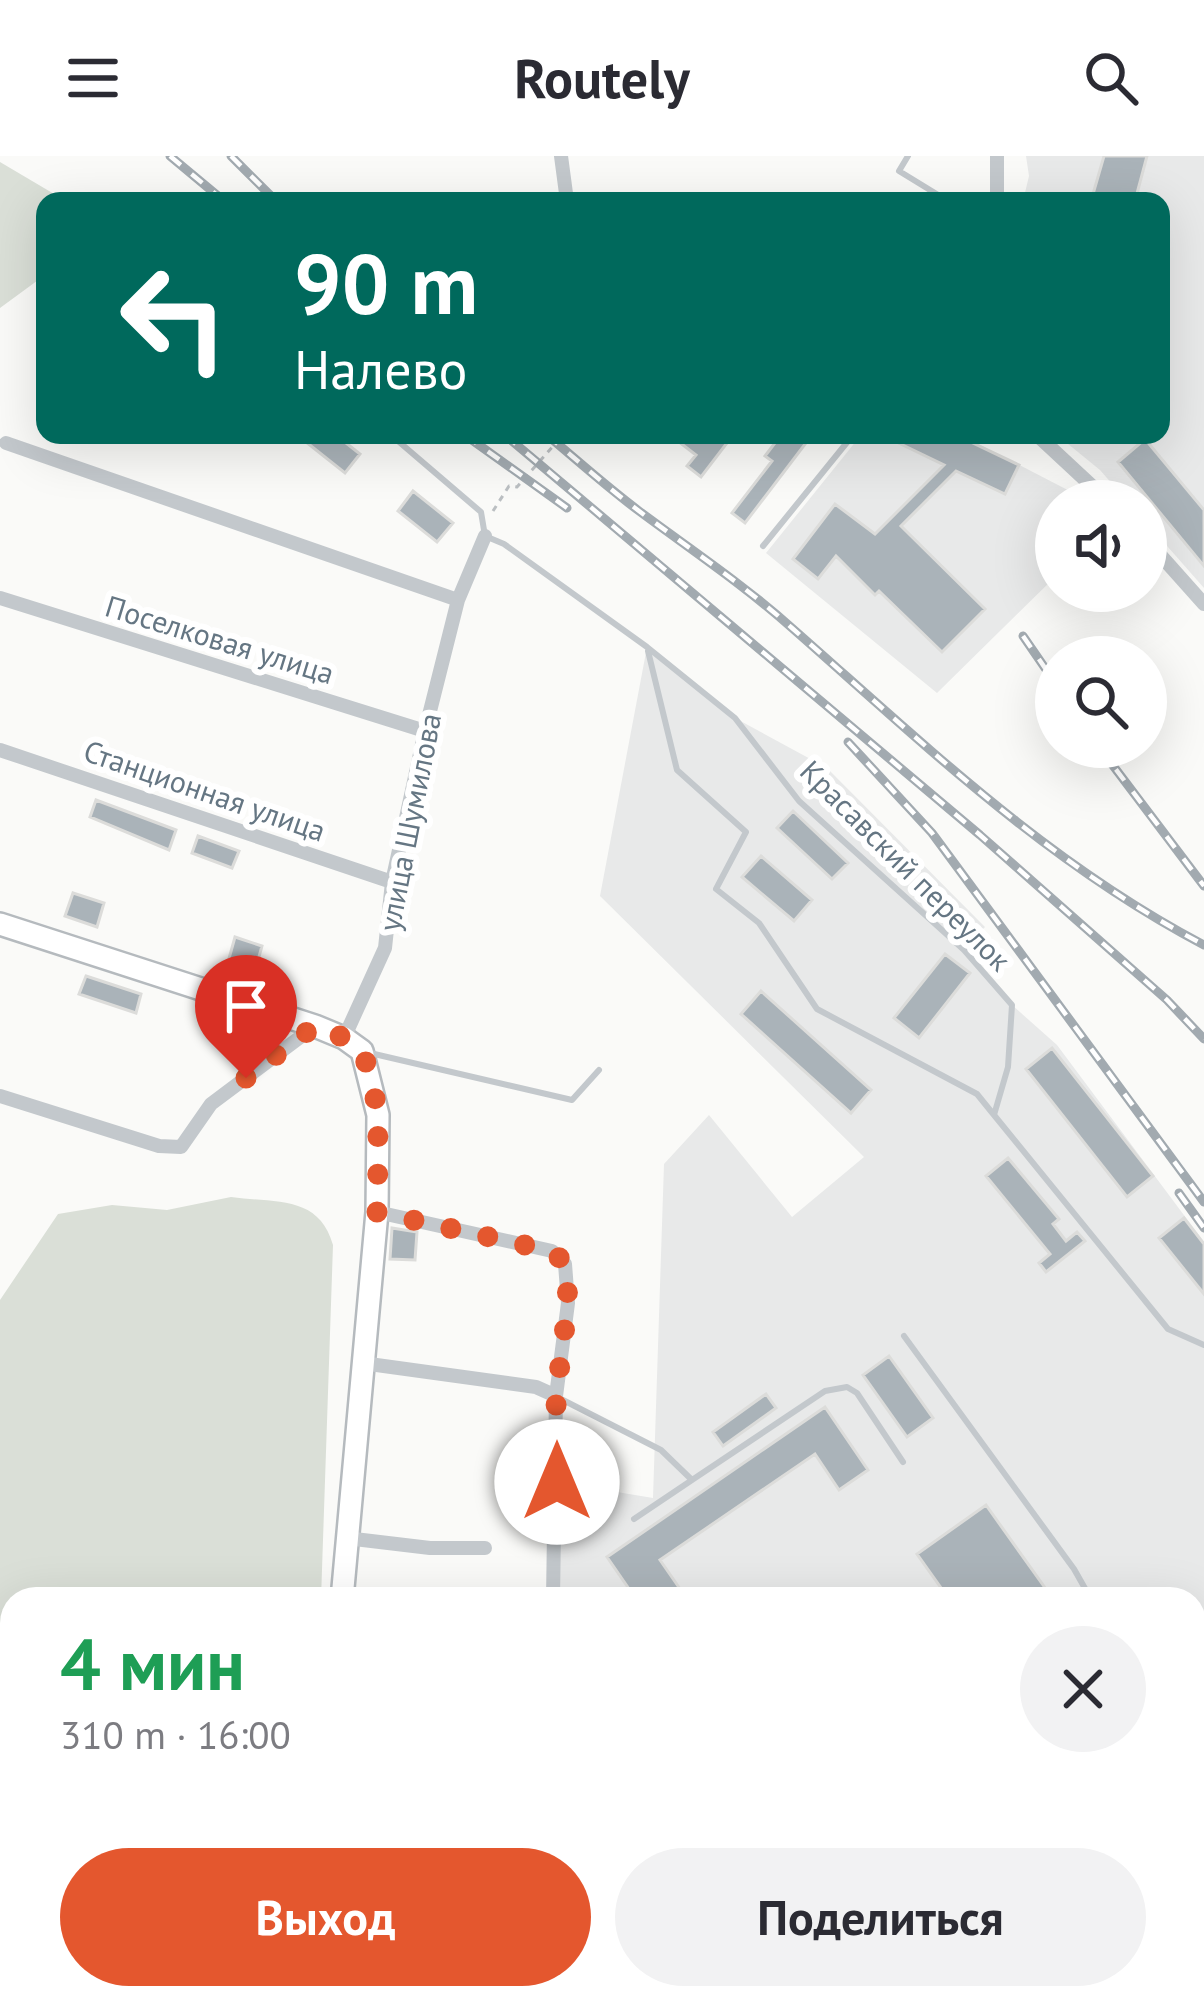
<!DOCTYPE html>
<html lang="ru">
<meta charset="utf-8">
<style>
body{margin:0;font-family:"PT Sans",sans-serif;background:#f2f2f3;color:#2b2b33;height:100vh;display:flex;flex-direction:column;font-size:45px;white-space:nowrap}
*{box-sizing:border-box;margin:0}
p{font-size:39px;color:#7c7c81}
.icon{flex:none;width:66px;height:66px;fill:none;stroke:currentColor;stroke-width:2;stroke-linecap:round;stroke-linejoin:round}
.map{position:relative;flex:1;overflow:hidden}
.side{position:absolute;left:0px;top:1431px;width:1206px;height:423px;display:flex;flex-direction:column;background:#fff;border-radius:36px 36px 0 0;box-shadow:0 12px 48px #0002}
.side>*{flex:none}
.top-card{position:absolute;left:36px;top:36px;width:1134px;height:252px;border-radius:24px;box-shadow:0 12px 48px #0002;background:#00695c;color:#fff;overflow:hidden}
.controls{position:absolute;left:1035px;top:324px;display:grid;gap:24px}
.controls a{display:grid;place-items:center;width:132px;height:132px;border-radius:50%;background:#fff;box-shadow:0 12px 48px #0002;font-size:60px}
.pin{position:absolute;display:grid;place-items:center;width:102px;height:102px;color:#fff;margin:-123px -51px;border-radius:50% 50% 50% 0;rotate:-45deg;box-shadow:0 0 12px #0007}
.pin .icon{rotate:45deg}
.me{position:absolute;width:132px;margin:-66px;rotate:0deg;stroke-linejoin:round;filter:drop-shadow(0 0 9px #0008)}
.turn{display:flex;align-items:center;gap:42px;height:252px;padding:0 60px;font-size:54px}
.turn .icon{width:156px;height:156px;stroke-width:2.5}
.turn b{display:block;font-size:84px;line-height:102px}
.round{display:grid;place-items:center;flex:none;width:126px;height:126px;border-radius:63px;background:#f2f2f3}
.head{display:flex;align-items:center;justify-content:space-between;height:204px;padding:0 60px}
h1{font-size:72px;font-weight:700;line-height:90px;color:#1e9e55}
.primary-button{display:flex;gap:24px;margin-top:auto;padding:24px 60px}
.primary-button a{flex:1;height:138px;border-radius:72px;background:#e4572e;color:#fff;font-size:48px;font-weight:700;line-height:138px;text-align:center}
.primary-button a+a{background:#f2f2f3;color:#2b2b33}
header{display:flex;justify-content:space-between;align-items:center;height:156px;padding:0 60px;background:#fff;font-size:54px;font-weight:700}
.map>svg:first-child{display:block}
</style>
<header><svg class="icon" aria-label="menu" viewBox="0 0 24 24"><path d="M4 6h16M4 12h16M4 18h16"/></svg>Routely<svg class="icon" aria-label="search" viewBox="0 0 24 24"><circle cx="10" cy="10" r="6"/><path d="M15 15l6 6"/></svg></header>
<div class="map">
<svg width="1204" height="1852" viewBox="0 0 1204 1852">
<rect width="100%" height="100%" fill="#fafaf8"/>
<path fill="#e8e9e9" d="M1026,0h178v432l-58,-66v-21h-19l-27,-31 -43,-35h104v-234h-138l6,-25z
M861,279h100l126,65 -31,1v75l-119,117 -171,-140z
M647,491l88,71 92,50 158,159 -21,23 48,55 45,40 147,197v442l-10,16v-101h-641l4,-117 96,16 11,-334 45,-49 83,102 72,-60 -264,-261z
M0,1617l12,15v210h117l-12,10h-117z"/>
<path fill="#dadfd7" d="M0,6l66,39h-21v74l-45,33z
M231,1041c45,6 88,-2 102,48l-12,354h-309v153l-12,-16v-436l58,-86 54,-9 55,5z"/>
<path fill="#aab3b9" stroke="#dcdcda" stroke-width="3" d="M1104,0h43l-12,45h-44z
M312,279h24l24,19 -15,19 -39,-31z
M670,279h47l10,8 -26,34 -14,-11 9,-11z
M781,279h31l-67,88 -13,-10 40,-52 -7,-5z
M882,279h74l63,30 -14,29 -49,-23 -55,55 84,83 -43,43 -63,-61 -4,4 -39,-39 -18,23 -25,-20 42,-55 40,30 69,-69z
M1145,283l59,71v56l-86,-104z
M413,335l40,32 -16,19 -39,-31z
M96,644l80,30 -7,20 -79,-33z
M793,655l55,52 -16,16 -55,-51z
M198,680l41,15 -7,17 -40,-15z
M761,700l51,44 -18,21 -52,-44z
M73,737l31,10 -7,24 -32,-11z
M235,781l27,9 -7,25 -27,-9z
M945,798l25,19 -51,65 -25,-20z
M86,820l55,18 -5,19 -57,-19z
M761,835l110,99 -20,23 -110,-99z
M1052,892l101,128 -26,21 -101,-128z
M1008,1002l51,61 -6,5 13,17 11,-9 8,9 -39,31 -7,-9 11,-9 -64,-78z
M1184,1062l20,26v50l-45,-56z
M392,1072l25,4 -2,28 -25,-1z
M889,1200l44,62 -26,19 -44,-62z
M766,1238l10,14 -53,38 -10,-14z
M825,1251l43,63 -29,20 -24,-36 -155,106 27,39h-51l-29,-42z
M986,1349l67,94h-104l-32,-45z"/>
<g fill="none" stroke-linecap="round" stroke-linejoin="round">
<g stroke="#b5babe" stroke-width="26">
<path id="primary" d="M0,768l315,102 29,12 18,13 16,64 -1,97 -35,387
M1194,1643l10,-6
M319,1852l3,-10
M799,1852l26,-10
M846,1852l10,-10"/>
</g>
<path stroke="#bbbfc2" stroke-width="3" stroke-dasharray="6 6" stroke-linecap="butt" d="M493,355l16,-25 8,1 46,-52
M1194,1680l10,-6
M913,1852l16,-10"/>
<path stroke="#c3c8cc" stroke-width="6" d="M908,0l-9,15 49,30
M391,279l90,77 4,24 19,8 143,103 88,71 64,83 165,149 48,55 -4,62 -14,48 174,214 36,16
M763,390l90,-111
M648,495l29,119 69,62 -30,57 43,34 58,86 160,85 17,21
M370,897l202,47 27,-30
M904,1180l170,233 17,30
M559,1242l102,52 31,30 133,-89 22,-4 10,6 46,69
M634,1363l58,-39
M1194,1544l10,-15
M0,1663l12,14
M1194,1837l9,15
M0,1839l12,-10
M43,1852l12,-10
M601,1852l18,-10"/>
<path stroke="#c3c8cc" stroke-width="14" d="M561,0l6,45
M997,0v45
M1037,279l71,66
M6,287l452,157
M1146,383l58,65
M0,442l425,133
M0,594l392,132
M344,882l41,-90 7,-66 33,-151 33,-131 27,-64
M0,940l159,50 22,1 30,-43 104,-78
M377,1056l175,39 13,13 3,39 -12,93 -3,203
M362,1207l174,24 20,9
M346,1382l84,10h55
M374,1842l7,10"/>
<use href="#primary" stroke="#fff" stroke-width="21"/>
<g stroke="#a2aab0" stroke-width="9">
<path id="rail" d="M170,0l54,45
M231,0l45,45
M465,279l102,73
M505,279l475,400 187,165 37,39
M547,279c30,25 60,52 92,76 51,38 105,74 153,117 132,116 254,234 412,317
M1023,480l33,48
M848,586l84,91 272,369
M1099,591l105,139
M1179,1037l25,35"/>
</g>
<use href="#rail" stroke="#fff" stroke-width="4.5" stroke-dasharray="14" stroke-linecap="butt"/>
</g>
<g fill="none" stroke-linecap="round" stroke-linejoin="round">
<path stroke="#e4572e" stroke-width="21" stroke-dasharray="0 37.8" d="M246,922l69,-52c15,6 39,13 47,28 22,41 15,113 15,158l175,39 14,13 2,39 -12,93 1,86"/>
</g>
<g text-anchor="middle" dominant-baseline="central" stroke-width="12" stroke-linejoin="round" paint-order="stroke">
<g font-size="30" fill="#657683" stroke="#fff">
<text transform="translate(220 483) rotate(17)">Поселковая улица</text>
<text transform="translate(205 634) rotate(19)">Станционная улица</text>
<text transform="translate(409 666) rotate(-79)">улица Шумилова</text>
<text transform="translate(906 709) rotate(45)">Красавский переулок</text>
</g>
</g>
</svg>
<div class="controls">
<a><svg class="icon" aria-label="sound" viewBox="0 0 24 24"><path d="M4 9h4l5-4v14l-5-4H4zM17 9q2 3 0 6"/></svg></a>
<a><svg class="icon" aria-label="search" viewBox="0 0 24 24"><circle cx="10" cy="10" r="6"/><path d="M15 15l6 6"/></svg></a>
</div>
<div class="pin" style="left:246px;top:922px;background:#d93025"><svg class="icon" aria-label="arrive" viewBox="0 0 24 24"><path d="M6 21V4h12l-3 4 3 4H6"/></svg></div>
<svg class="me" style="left:557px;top:1326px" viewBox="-20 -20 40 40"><circle r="19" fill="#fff"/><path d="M0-13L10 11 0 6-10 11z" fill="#e4572e"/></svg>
<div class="top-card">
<div class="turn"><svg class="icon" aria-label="left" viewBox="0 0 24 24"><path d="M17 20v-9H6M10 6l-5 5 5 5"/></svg><div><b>90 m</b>Налево</div></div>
</div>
<section class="side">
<div class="head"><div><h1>4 мин</h1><p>310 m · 16:00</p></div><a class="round"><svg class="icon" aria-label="close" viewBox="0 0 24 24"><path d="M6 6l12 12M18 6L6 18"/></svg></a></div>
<div class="primary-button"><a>Выход</a><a>Поделиться</a></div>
</section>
</div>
